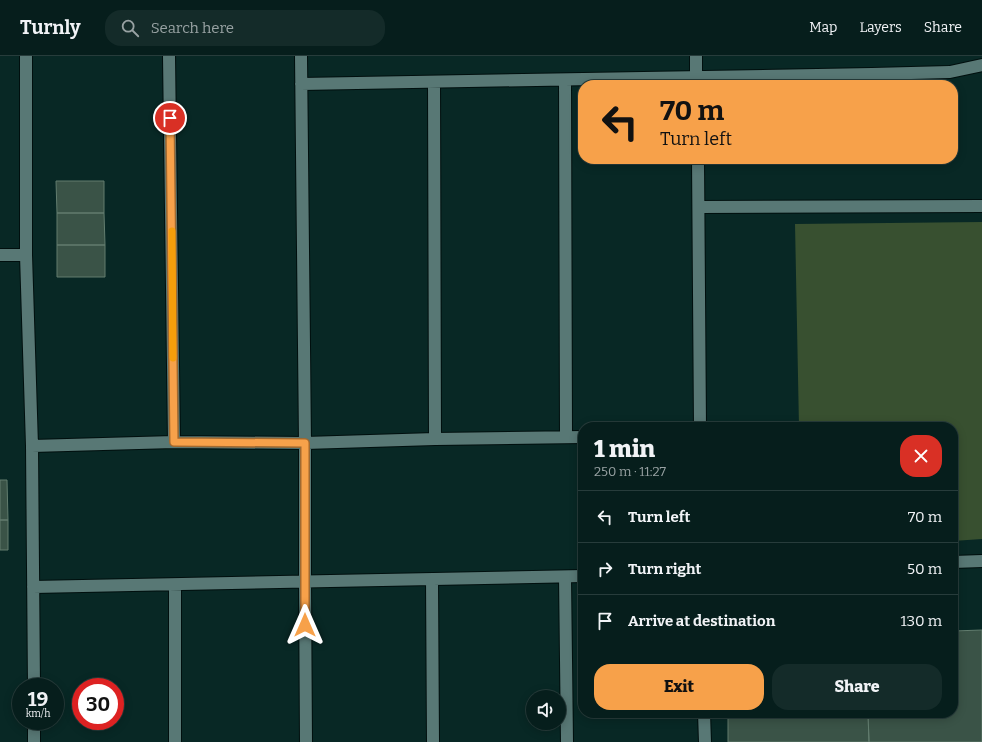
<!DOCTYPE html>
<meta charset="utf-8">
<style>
body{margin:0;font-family:Bitter,serif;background:#142b29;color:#f1f3f6;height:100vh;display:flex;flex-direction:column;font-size:15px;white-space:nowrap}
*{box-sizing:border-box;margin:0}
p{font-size:13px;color:#98a2a3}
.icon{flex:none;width:22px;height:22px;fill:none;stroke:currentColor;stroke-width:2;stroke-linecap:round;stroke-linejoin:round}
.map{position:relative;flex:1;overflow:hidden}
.drawer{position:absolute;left:578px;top:366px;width:380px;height:296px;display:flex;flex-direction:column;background:#061e1c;border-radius:16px;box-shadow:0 2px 10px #0003,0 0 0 1px #273c3b}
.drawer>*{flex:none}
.hud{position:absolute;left:578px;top:24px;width:380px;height:84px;border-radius:16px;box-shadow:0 2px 10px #0003,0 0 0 1px #273c3b;background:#f7a14a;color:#111;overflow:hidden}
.controls{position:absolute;left:526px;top:634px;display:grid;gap:8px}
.controls a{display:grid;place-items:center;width:40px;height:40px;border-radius:50%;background:#061e1c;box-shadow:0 2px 10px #0003,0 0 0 1px #273c3b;font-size:20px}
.speed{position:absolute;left:12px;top:622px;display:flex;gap:8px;font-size:20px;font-weight:700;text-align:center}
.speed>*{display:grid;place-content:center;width:52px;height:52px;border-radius:50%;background:#061e1c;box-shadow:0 2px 10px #0003,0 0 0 1px #273c3b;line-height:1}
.speed small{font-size:10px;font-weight:400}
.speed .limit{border:6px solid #d22;background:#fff;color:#111}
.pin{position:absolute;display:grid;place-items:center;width:34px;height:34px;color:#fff;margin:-17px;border:2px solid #fff;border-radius:50%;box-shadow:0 1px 4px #0007}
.me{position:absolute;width:44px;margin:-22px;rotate:0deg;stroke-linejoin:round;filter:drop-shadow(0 0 3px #0008)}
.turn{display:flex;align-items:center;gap:14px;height:84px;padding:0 16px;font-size:18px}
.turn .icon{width:52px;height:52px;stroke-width:2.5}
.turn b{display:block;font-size:28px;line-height:34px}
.round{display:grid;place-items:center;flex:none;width:42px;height:42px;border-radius:16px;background:#142b29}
.headline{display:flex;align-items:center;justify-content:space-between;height:68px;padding:0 16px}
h1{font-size:24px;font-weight:800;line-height:30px}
.button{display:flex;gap:8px;margin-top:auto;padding:8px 16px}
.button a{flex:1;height:46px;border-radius:16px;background:#f7a14a;color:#111;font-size:16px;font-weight:800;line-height:46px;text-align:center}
.button a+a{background:#142b29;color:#f1f3f6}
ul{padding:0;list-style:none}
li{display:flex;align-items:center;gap:12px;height:52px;padding:0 16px;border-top:1px solid #273c3b}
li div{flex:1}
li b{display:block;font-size:15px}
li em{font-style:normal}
header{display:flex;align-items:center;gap:24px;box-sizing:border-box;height:56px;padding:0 20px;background:#061e1c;border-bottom:1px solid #273c3b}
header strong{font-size:19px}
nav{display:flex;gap:22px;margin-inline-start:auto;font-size:14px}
.search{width:280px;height:36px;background:#142b29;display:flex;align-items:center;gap:10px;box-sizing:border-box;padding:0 14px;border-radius:16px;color:#98a2a3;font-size:15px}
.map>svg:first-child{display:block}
</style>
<header>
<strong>Turnly</strong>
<div class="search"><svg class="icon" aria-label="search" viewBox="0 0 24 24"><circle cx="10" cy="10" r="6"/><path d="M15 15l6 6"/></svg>Search here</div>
<nav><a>Map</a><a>Layers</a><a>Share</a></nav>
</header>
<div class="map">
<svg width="982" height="686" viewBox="0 0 982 686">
<rect width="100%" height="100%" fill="#082825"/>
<path fill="#385030" d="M982,166v317l-29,2v-114h-154l-4,-203z"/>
<path fill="#3a5347" stroke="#627d6f" d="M56,125h48v32h-47z
M57,157h47l1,32h-48z
M57,189h48v32h-48z
M0,424h7l1,40h-8z
M0,464h8v30h-8z
M982,574v112h-113l-1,-29h85v-82z
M728,657h140l1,29h-141z"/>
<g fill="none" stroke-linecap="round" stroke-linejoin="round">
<g stroke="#000f0e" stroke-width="14">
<path id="minor" d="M26,0v199l6,191 2,241
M169,0l5,386
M301,0l4,387v139l1,160
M696,0v29
M565,24l1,357
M434,26l1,357
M301,28l571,-10 78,-2 32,-7
M698,103l2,268
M699,151l283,-1
M0,199h26
M32,390l142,-4 131,1 130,-4 148,-2
M953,506l29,-1
M565,521l2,165
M432,523l1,163
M175,529v157
M33,531l550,-11
M704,657l1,29
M34,665v21"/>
</g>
<use href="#minor" stroke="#587875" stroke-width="12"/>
</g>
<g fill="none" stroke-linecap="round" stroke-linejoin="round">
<g stroke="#a16930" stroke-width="10">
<path id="route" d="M170,62l4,324 131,1v182"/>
</g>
<use href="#route" stroke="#f7a14a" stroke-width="7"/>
<path stroke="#f59e0b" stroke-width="7" d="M172,175l1,127"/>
</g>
</svg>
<div class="controls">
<a><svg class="icon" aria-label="sound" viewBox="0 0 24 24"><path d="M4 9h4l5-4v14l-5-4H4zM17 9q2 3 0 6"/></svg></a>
</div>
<div class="speed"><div>19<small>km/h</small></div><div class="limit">30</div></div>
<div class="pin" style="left:170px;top:62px;background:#d93025"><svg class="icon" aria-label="arrive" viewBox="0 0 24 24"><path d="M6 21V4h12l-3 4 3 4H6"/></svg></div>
<svg class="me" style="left:305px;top:569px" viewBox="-20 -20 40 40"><path d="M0-17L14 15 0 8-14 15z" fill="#f7a14a" stroke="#fff" stroke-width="4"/></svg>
<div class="hud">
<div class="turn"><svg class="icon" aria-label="left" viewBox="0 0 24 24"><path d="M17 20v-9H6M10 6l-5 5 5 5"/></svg><div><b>70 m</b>Turn left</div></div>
</div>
<section class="drawer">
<div class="headline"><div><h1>1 min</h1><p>250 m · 11:27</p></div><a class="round" style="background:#d93025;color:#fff"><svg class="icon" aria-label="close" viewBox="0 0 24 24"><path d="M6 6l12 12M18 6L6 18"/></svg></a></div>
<ul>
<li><svg class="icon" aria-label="left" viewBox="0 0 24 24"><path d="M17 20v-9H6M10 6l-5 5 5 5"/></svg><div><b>Turn left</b></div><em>70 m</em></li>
<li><svg class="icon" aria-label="right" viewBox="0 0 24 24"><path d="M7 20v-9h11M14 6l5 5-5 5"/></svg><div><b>Turn right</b></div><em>50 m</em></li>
<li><svg class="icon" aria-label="arrive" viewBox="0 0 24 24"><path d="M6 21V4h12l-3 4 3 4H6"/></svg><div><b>Arrive at destination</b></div><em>130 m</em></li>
</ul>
<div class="button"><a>Exit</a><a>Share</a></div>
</section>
</div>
